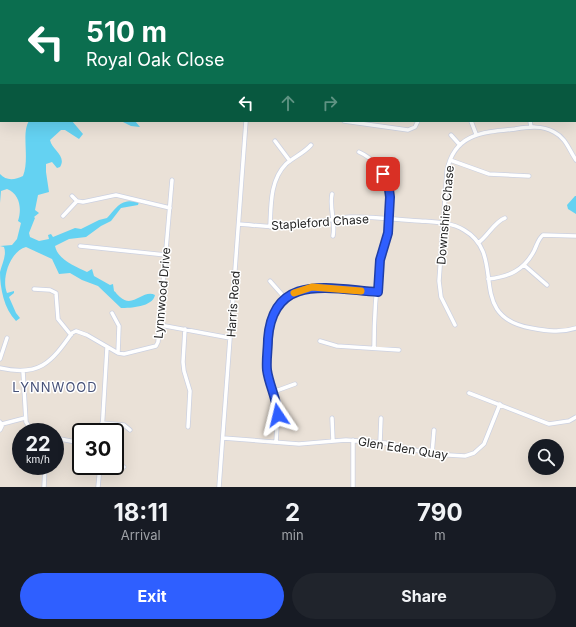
<!DOCTYPE html>
<style>
body{margin:0;font-family:Inter,sans-serif;background:#20242c;color:#f1f3f6;height:100vh;display:flex;flex-direction:column;font-size:15px;white-space:nowrap}
*{box-sizing:border-box;margin:0}
p{font-size:13px;color:#9ea1a6}
.icon{flex:none;width:22px;height:22px;fill:none;stroke:currentColor;stroke-width:2;stroke-linecap:round;stroke-linejoin:round}
.map{position:relative;height:487px;overflow:hidden}
.side{display:flex;flex-direction:column;background:#171b24;flex:1}
.side>*{flex:none}
.hud{position:absolute;left:0px;top:0px;width:576px;height:122px;box-shadow:0 4px 16px #0002;background:#0b6e4f;color:#fff;overflow:hidden}
.controls{position:absolute;left:528px;top:439px;display:grid;gap:8px}
.controls a{display:grid;place-items:center;width:36px;height:36px;border-radius:50%;background:#171b24;box-shadow:0 4px 16px #0002;font-size:20px}
.speed{position:absolute;left:12px;top:423px;display:flex;gap:8px;font-size:20px;font-weight:700;text-align:center}
.speed>*{display:grid;place-content:center;width:52px;height:52px;border-radius:50%;background:#171b24;box-shadow:0 4px 16px #0002;line-height:1}
.speed small{font-size:10px;font-weight:400}
.speed .limit{border:2px solid #111;border-radius:6px;background:#fff;color:#111}
.pin{position:absolute;display:grid;place-items:center;width:34px;height:34px;color:#fff;margin:-17px;border-radius:8px;box-shadow:0 2px 6px #0006}
.me{position:absolute;width:44px;margin:-22px;rotate:350deg;stroke-linejoin:round;filter:drop-shadow(0 0 3px #0008)}
.turn{display:flex;align-items:center;gap:14px;height:84px;padding:0 20px;font-size:18px}
.turn .icon{width:52px;height:52px;stroke-width:2.5}
.turn b{display:block;font-size:28px;line-height:34px}
.lanes{display:flex;align-items:center;height:38px;padding:0 20px;background:#0003;justify-content:center;gap:20px;direction:ltr}
.lanes .off{opacity:.35}
.eta{display:flex;justify-content:space-evenly;align-items:center;height:68px;text-align:center}
.eta b{font-size:24px;font-weight:700;line-height:28px}
.button{display:flex;gap:8px;margin-top:auto;padding:8px 20px}
.button a{flex:1;height:46px;border-radius:24px;background:#2f5fff;color:#fff;font-size:16px;font-weight:700;line-height:46px;text-align:center}
.button a+a{background:#20242c;color:#f1f3f6}
.map>svg:first-child{display:block}
</style>
<div class="map">
<svg width="576" height="487" viewBox="0 0 576 487">
<rect width="100%" height="100%" fill="#eae1d7"/>
<path fill="#64d2f2" d="M29,121h43l11,13 -4,5 -14,-9h-4l-11,10c2,10 17,16 10,27l-3,1 -5,-6 -6,2v8l3,20 -11,3 -3,15 4,3 -5,4 1,1 -6,15 1,4 9,4 10,-2 -1,-4 3,-1 2,3 22,-9 6,1 18,-9 8,-2c11,-11 12,-19 32,-16l-1,3 -17,3 -10,13 -10,5 -15,11 -17,2 -14,7c3,14 20,20 32,26l5,-3 2,7 16,9 3,-1 1,7c2,1 3,4 6,6 13,12 23,-8 35,-2 -2,12 -25,13 -34,13l-23,-22 -16,-6 -12,-7 -11,1 -7,-15 -26,-12c-16,4 -25,32 -19,46l7,-2v2l-5,4 7,16 4,5 -4,3c-12,-12 -16,-33 -16,-49 2,-8 7,-17 4,-25l-4,-1 12,-1 5,-6 4,-16 -3,-2c4,-12 2,-27 -11,-32l-6,2 -1,12v-29c6,7 15,6 23,2 7,-17 -2,-43 6,-55z
M121,121h14l5,6 -9,-1z
M575,196h1v18l-8,-5 -1,-4z"/>
<g fill="none" stroke-linecap="round" stroke-linejoin="round">
<g stroke="#ccd1e1" stroke-width="5">
<path id="minor" d="M73,0l1,1
M79,0l1,1
M256,1v-1
M333,1v-1
M448,1v-1
M0,108l1,-11
M344,121l64,9 7,-3 3,-6
M471,121l5,13
M530,121l1,6
M451,135l9,10
M275,141l15,20
M359,152c33,15 35,54 28,85 -2,8 -6,15 -7,23 -4,29 -6,60 -6,88
M450,160l39,14 40,2
M383,174l11,-12
M332,194c-3,15 4,28 1,42
M72,196l5,5
M77,201l6,1 33,-7 54,13
M63,216l14,-15
M239,224c16,1 32,4 48,2 21,-1 42,-7 63,-9 23,-1 47,3 70,4 14,1 31,1 44,9 45,26 0,86 67,98 16,3 30,5 45,0
M270,227c1,-22 0,-47 16,-63 8,-7 18,-11 25,-19
M478,243c10,-7 16,-21 27,-25
M80,246l86,9
M524,265l23,20
M488,279c21,-2 36,-9 46,-28 3,-6 4,-12 9,-16l33,1
M270,281l15,17
M34,289l16,1 6,3 2,26 13,16
M112,313l7,13 -1,27
M160,325l70,13
M455,325l-14,-28 -2,-16 8,-110c7,-38 37,-39 68,-42 13,-2 27,-4 39,3 12,6 15,18 22,28
M185,329l-2,33 1,9 6,20 -2,36
M320,341l17,5 62,4
M0,359l7,-21
M0,368c39,9 51,-5 72,-35l4,-2 11,4 31,18 6,1 32,-8 2,-4 14,-162
M23,371l3,51 7,10
M273,392l22,-8
M469,393l80,31 20,-3 7,-4
M332,418l1,23
M0,422l2,4 -2,4
M102,423l22,2 6,5
M2,424l23,-6
M102,432l5,-84
M55,438l26,5
M223,438l76,6 47,-4 39,3 47,11 33,2 9,-3 10,-9 16,-40
M276,442l2,-33 -11,-45 2,-36 7,-18 13,-14 19,-8 70,4
M380,443l1,-25
M432,454l2,-24
M100,468l24,-1
M44,487l1,-21
M98,487l2,-21
M219,487l27,-366
M353,487v-47"/>
</g>
<use href="#minor" stroke="#fff" stroke-width="3.5"/>
</g>
<g fill="none" stroke-linecap="round" stroke-linejoin="round">
<g stroke="#1f3ea6" stroke-width="10">
<path id="route" d="M278,415c-1,-16 -9,-30 -11,-45 -1,-10 1,-21 1,-31 5,-67 62,-50 110,-47l2,-32 8,-27 2,-36 -2,-15 -5,-8"/>
</g>
<use href="#route" stroke="#2f5fff" stroke-width="7"/>
<path stroke="#f59e0b" stroke-width="7" d="M294,293l18,-6 49,4"/>
</g>
<g text-anchor="middle" dominant-baseline="central" stroke-width="3" stroke-linejoin="round" paint-order="stroke">
<g font-size="12" fill="#262626" stroke="#fff">
<text transform="translate(445 215) rotate(-85)">Downshire Chase</text>
<text transform="translate(320 222) rotate(-4)">Stapleford Chase</text>
<text transform="translate(162 293) rotate(-85)">Lynnwood Drive</text>
<text transform="translate(233 304) rotate(-86)">Harris Road</text>
<text transform="translate(403 448) rotate(9)">Glen Eden Quay</text>
</g>
<g font-size="13" letter-spacing="1" fill="#465178" stroke="#fff">
<text x="55" y="387">LYNNWOOD</text>
</g>
</g>
</svg>
<div class="controls">
<a><svg class="icon" aria-label="search" viewBox="0 0 24 24"><circle cx="10" cy="10" r="6"/><path d="M15 15l6 6"/></svg></a>
</div>
<div class="speed"><div>22<small>km/h</small></div><div class="limit">30</div></div>
<div class="pin" style="left:383px;top:174px;background:#d93025"><svg class="icon" aria-label="arrive" viewBox="0 0 24 24"><path d="M6 21V4h12l-3 4 3 4H6"/></svg></div>
<svg class="me" style="left:278px;top:415px" viewBox="-20 -20 40 40"><path d="M0-17L14 15 0 8-14 15z" fill="#2f5fff" stroke="#fff" stroke-width="4"/></svg>
<div class="hud">
<div class="turn"><svg class="icon" aria-label="left" viewBox="0 0 24 24"><path d="M17 20v-9H6M10 6l-5 5 5 5"/></svg><div><b>510 m</b>Royal Oak Close</div></div>
<div class="lanes"><svg class="icon" aria-label="left" viewBox="0 0 24 24"><path d="M17 20v-9H6M10 6l-5 5 5 5"/></svg><svg class="icon off" aria-label="ahead" viewBox="0 0 24 24"><path d="M12 20V5M6 11l6-6 6 6"/></svg><svg class="icon off" aria-label="right" viewBox="0 0 24 24"><path d="M7 20v-9h11M14 6l5 5-5 5"/></svg></div>
</div>
</div>
<section class="side">
<div class="eta">
<div><b>18:11</b><p>Arrival</p></div>
<div><b>2</b><p>min</p></div>
<div><b>790</b><p>m</p></div>
</div>
<div class="button"><a>Exit</a><a>Share</a></div>
</section>
